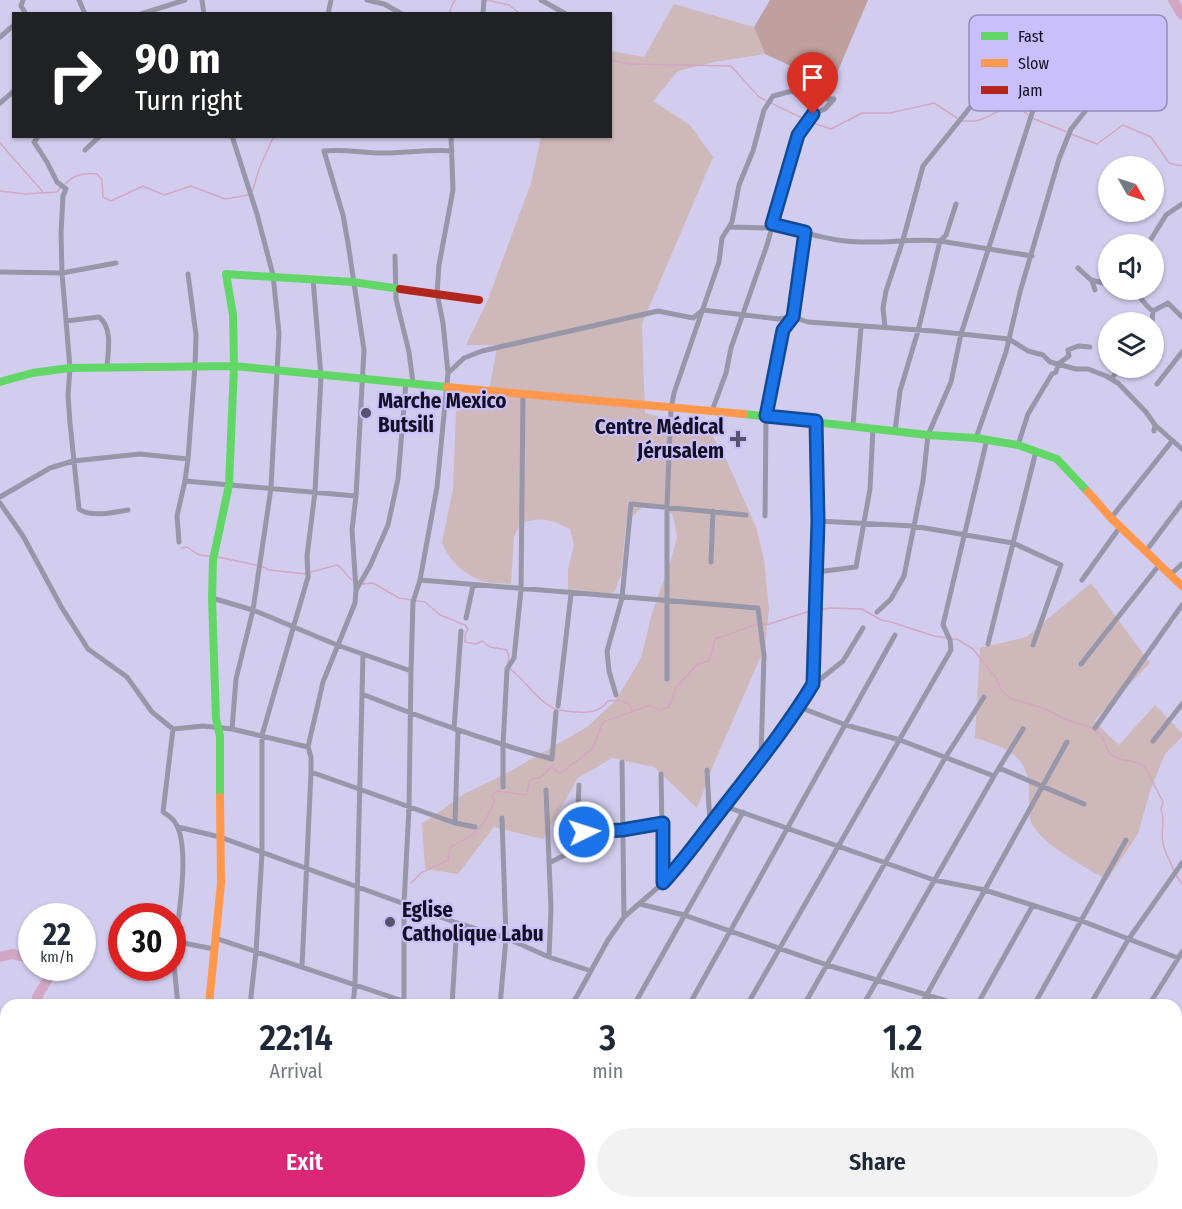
<!DOCTYPE html>
<meta charset="utf-8">
<style>
body{margin:0;font-family:"Fira Sans Condensed",sans-serif;background:#f2f2f3;color:#1f2937;height:100vh;display:flex;flex-direction:column;font-size:22px;white-space:nowrap}
*{box-sizing:border-box;margin:0}
p{font-size:20px;color:#747a83}
.icon{flex:none;width:33px;height:33px;fill:none;stroke:currentColor;stroke-width:2;stroke-linecap:round;stroke-linejoin:round}
.map{position:relative;flex:1;overflow:hidden}
.sheet{position:absolute;left:0px;top:999px;width:1182px;height:210px;display:flex;flex-direction:column;background:#fff;border-radius:18px 18px 0 0;box-shadow:0 2px 4px #0004}
.sheet>*{flex:none}
.top-card{position:absolute;left:12px;top:12px;width:600px;height:126px;border-radius:0px;box-shadow:0 2px 4px #0004;background:#202124;color:#fff;overflow:hidden}
.needle{width:39px;rotate:129deg}
.tools{position:absolute;left:1098px;top:156px;display:grid;gap:12px}
.tools a{display:grid;place-items:center;width:66px;height:66px;border-radius:50%;background:#fff;box-shadow:0 2px 4px #0004;font-size:30px}
.speed{position:absolute;left:18px;top:903px;display:flex;gap:12px;font-size:30px;font-weight:700;text-align:center}
.speed>*{display:grid;place-content:center;width:78px;height:78px;border-radius:50%;background:#fff;box-shadow:0 2px 4px #0004;line-height:1}
.speed small{font-size:15px;font-weight:400}
.speed .limit{border:9px solid #d22;background:#fff;color:#111}
.pin{position:absolute;display:grid;place-items:center;width:51px;height:51px;color:#fff;margin:-62px -26px;border-radius:50% 50% 50% 0;rotate:-45deg;box-shadow:0 0 6px #0007}
.pin .icon{rotate:45deg}
.me{position:absolute;width:66px;margin:-33px;rotate:86deg;stroke-linejoin:round;filter:drop-shadow(0 0 4px #0008)}
.turn{display:flex;align-items:center;gap:21px;height:126px;padding:0 24px;font-size:27px}
.turn .icon{width:78px;height:78px;stroke-width:2.5}
.turn b{display:block;font-size:42px;line-height:51px}
.eta{display:flex;justify-content:space-evenly;align-items:center;height:102px;text-align:center}
.eta b{font-size:36px;font-weight:600;line-height:42px}
.cta{display:flex;gap:12px;margin-top:auto;padding:12px 24px}
.cta a{flex:1;height:69px;border-radius:36px;background:#db2777;color:#fff;font-size:24px;font-weight:600;line-height:69px;text-align:center}
.cta a+a{background:#f2f2f3;color:#1f2937}
.map>svg:first-child{display:block}
</style>
<div class="map">
<svg width="1182" height="1209" viewBox="0 0 1182 1209">
<rect width="100%" height="100%" fill="#d2cdee"/>
<path fill="#cfb8ba" d="M674,4l80,23 11,27 -51,8 -36,9 -25,30 37,24 23,32 -71,167 3,89 64,17 17,29 30,68 8,32 5,50 -4,38 -50,114 -18,47 -43,-41 -42,-9 -34,20 -35,61 -49,-12 -36,47 -33,-5 -3,-45 42,-30 43,-21 80,-46 29,-27 25,-42 11,-45 19,-53 6,-23 -4,-22 -11,-11 -20,3 -16,16 -5,52 -6,16 -12,6 -35,-7v-21l6,-23 -4,-17c-20,-10 -28,-13 -50,-5l-6,13 -3,47c-8,-1 -16,0 -24,-2 -19,-3 -39,-22 -45,-40l11,-53 3,-78 31,-10 10,-53v-3h-31l21,-43 44,-119 10,-46 69,-1 1,-85 33,6z
M1091,583l59,80 -56,58 25,24 36,-40 27,28v4l-17,17 -15,37 -12,43 -31,46c-23,-14 -60,-32 -74,-54 -5,-8 -4,-22 -4,-31 1,-40 -22,-47 -54,-57l5,-90 46,-11z"/>
<path fill="#c0a09e" d="M770,0h98l-36,85 -67,-31 -11,-27z"/>
<g fill="none" stroke-linecap="round" stroke-linejoin="round">
<path stroke="#d3a6c3" stroke-width="1.5" d="M487,0l22,5 11,9
M449,14l4,-11 3,-3
M610,60l20,4 101,2 28,31 47,23
M1032,118l35,14
M961,121c5,0 10,0 15,0 20,-4 32,-25 52,-6
M810,122l21,7 31,-16h28l44,-10 23,15
M1071,134l26,10 26,-19 28,12 18,26 13,3
M0,143l43,49
M64,185c10,-10 19,-13 33,-11l5,6 1,17 8,4 32,-15 21,9 27,-9 34,13 23,-4
M0,191l25,3 32,-2 3,-4
M252,193l7,-24 13,-29 4,-4
M182,548l5,-1 12,8 11,1
M218,557l38,8
M261,566l8,4 37,4
M311,572l26,-7c7,4 9,11 15,15
M362,584l11,-1 26,15 26,4 15,13 25,10 3,4 -3,6v7l11,2 6,-3 8,6 17,3 2,8 -2,8
M951,639h6l16,10 22,28 7,14 8,7 36,11 18,10 26,8 11,8 9,19 9,5 17,3 9,5 18,35 -2,7c5,14 -1,20 2,34 1,8 8,19 11,28
M510,669c12,8 32,37 46,40 7,2 15,3 23,3 13,1 21,-1 29,-11 9,-1 21,-1 24,9
M1176,875l6,9
M411,883l10,-10 27,-13 2,-13c15,-7 31,-15 38,-32 2,-5 3,-8 7,-13l-3,-6 4,-5 30,4 4,-14 3,-3c11,2 11,-7 19,-11l6,5h4l30,-23 11,-27 47,-17 9,5 10,-3 7,-20 22,-23 11,-3 6,-22 40,-14 14,-1 38,-12 23,-4 32,1 19,11 10,2 43,14 13,2
M1176,1052l6,-4
M340,1209l6,-6
M1009,1209l12,-6"/>
<path stroke="#d3a6c3" stroke-width="10" d="M1173,0l9,15
M0,957l12,-3 20,4
M40,1005l-3,-8 12,-20v-9
M373,1203l16,2 3,4"/>
<path stroke="#9896a9" stroke-width="5" d="M23,0l-2,6 5,8
M79,0l6,14
M202,0l2,14
M367,0l17,4 18,10
M541,0l25,14
M141,14l44,-14
M328,14l3,-14
M483,14l1,-14
M0,37l14,-12
M0,103l14,-12
M39,136l-5,6 13,20 10,20 9,7 -3,7 -2,37 1,40 8,95 -2,27 2,28 9,86c12,9 35,3 49,1
M232,136l25,78 16,61 6,58 -8,155 -18,122 -17,69 -4,50
M85,150l15,-14
M729,227l40,1 3,-4c24,6 50,15 74,17 32,4 63,-3 94,0l6,-6 10,-31
M1148,244l18,-29 16,-11
M395,256l1,43 13,53 4,31
M1078,268l14,13 3,9
M0,272l62,1 54,-10
M1091,280l17,4
M1131,290c9,3 13,16 22,21l15,-8 14,14
M66,321l33,-4c14,11 9,34 8,51
M1152,322l1,-11
M885,327l-2,-19 3,-17 17,-51 20,-74 57,-71
M448,373l16,-15 18,-7 176,-40 35,7 10,-8 75,9 15,-2 15,5 125,9 76,8 19,12 15,4 7,7 26,7h12l18,7 12,7 28,29 9,13 -1,6
M1111,379l9,-11
M1157,384l25,-32
M712,411l14,-38 5,-25 36,-103 31,-110 15,-21 12,-5 9,-10
M853,425l8,-98
M1155,425l27,24
M895,431l5,-40 18,-60 22,-90 92,15
M976,438l30,-86 14,-60 39,-133 12,-30 24,-30
M1018,445l10,-31 24,-40 4,-2 2,-8 11,-8 -1,-6 10,-4 12,1
M185,481l171,15
M0,497l50,-29 23,-7 67,-7 48,5
M0,503l23,33 39,72 26,41 39,28 25,35 21,17 30,-3 29,3 76,18
M765,516l1,-100 17,-86 10,-13 12,-85
M1111,518l61,-77
M818,521l95,5 100,17 48,22 -28,80
M179,542l-2,-26 8,-35 3,-22 7,-93 1,-31 -8,-61
M1146,551l36,-48
M711,562l2,-51
M817,572l39,-5 14,-78 3,-61
M1171,574l11,-10
M420,580l338,28 6,47 -3,102
M1082,580l38,-53
M356,589l-4,-59 4,-34 8,-146 -16,-107 -5,-28 -19,-64c18,-2 34,1 52,2 26,1 50,-4 76,-2
M212,598l41,12 84,35 74,26
M877,612l14,-13 13,-23 19,-95 5,-46 23,-53 10,-48 74,-230
M466,618l7,-32
M988,644l48,-193
M1081,664l79,-100
M667,679v-173l4,-97 3,-16 45,-131 3,-24 10,-16 7,-37 14,-34 11,-41 9,-14 19,-5 17,7 25,1
M813,685l30,-24 20,-33
M362,694c62,25 125,47 190,65l4,-47
M616,695l-7,-24 -2,-20 15,-53 9,-94 115,11
M558,706l13,-112
M799,707l47,18 54,15 94,36
M1095,728l87,-123
M173,729l-10,83c4,3 8,5 11,9 17,21 5,91 2,117l2,4 -4,23 4,40
M454,729l7,-98
M1153,741l29,-37
M622,762l2,155
M999,768l85,36
M707,770l3,55
M311,772l144,51 20,4
M661,774l2,109
M503,787v-41l4,-77 7,-11 7,-68 2,-195
M546,790l5,119 -2,48
M724,806l210,74 51,10 97,31 96,37
M455,823l3,-93
M178,827l42,10 237,86 49,15 43,19 42,14
M584,832l38,-2 41,-7
M549,863l38,-19 -9,-36 1,-23
M640,904l44,11 143,50 133,40
M215,938l200,67
M178,942l36,7
M302,967l9,-195v-15l-3,-10 15,-65 32,-79 1,-13 14,-24 18,-41 10,-46 8,-97
M250,1005l6,-53 6,-99v-118l46,-158 -1,-21 8,-64 6,-116 -8,-97
M353,1005l2,-20 8,-331
M404,1005v-101l5,-97 2,-136 2,-69 7,-22 17,-93 11,-114 -5,-50 -6,-30 2,-28 14,-75 -2,-54
M452,1005l5,-82
M500,1005l6,-67 -4,-120
M572,1005l36,-65 16,-23 39,-34 25,-27 111,-149 14,-22 5,-164 -2,-100
M634,1005l109,-193
M689,1005l206,-370
M747,1005l204,-355 -1,-10 -7,-15 44,-186
M804,1005l141,-247 39,-61
M863,1005l131,-229 29,-47
M921,1005l146,-263
M977,1005l56,-100
M1034,1005l92,-165
M1090,1005l38,-65 54,-77
M1149,1005l33,-53
M1176,1070l6,2
M0,1151h6
M1176,1160l6,-10
M1176,1193l6,4
M820,1203l18,6
M35,1209v-6
M86,1209v-6
M139,1209l1,-6
M189,1209v-6
M240,1209l1,-6
M569,1209l3,-6
M626,1209l4,-6
M674,1209l5,-6
M731,1209l4,-6
M793,1209l4,-6
M850,1209l4,-6
M910,1209l4,-6
M967,1209l4,-6
M1086,1209l4,-6
M1145,1209l4,-6"/>
<path stroke="#63d668" stroke-width="8" d="M0,382l32,-9 38,-5 164,-2 213,21
M744,414l184,21 48,3 42,7 39,14 31,33
M220,797v-61l-4,-17 -4,-121 1,-38 16,-75 5,-119 -1,-51 -7,-41 127,8 47,7"/>
<path stroke="#ff974d" stroke-width="8" d="M447,387l297,27
M1088,492l23,26 71,68
M209,1004l12,-121 -1,-86"/>
<path stroke="#b3261e" stroke-width="8" d="M400,289l79,11"/>
</g>
<g fill="none" stroke-linecap="round" stroke-linejoin="round">
<g stroke="#114b97" stroke-width="15">
<path id="route" d="M584,832l38,-2 41,-7v60c24,-26 41,-51 63,-79 30,-39 61,-77 87,-120l5,-163 -2,-100 -50,-5 17,-86 10,-13 12,-85 -33,-8 26,-89 15,-21"/>
</g>
<use href="#route" stroke="#1a73e8" stroke-width="10"/>
</g>
<g fill="#56526b" stroke="#c9c0fb" stroke-width="2">
<circle cx="366" cy="413" r="6"/>
<path d="M735 430h6v6h6v6h-6v6h-6v-6h-6v-6h6z"/>
<circle cx="390" cy="922" r="6"/>
</g>
<g text-anchor="middle" dominant-baseline="central" stroke-width="4.5" stroke-linejoin="round" paint-order="stroke">
<g font-size="21" font-weight="bold" fill="#140f24" stroke="#c9c0fb" text-anchor="start">
<text x="378" y="401">Marche Mexico<tspan x="378" dy="24">Butsili</tspan></text>
<text x="724" y="427" text-anchor="end">Centre Médical<tspan x="724" dy="24">Jérusalem</tspan></text>
<text x="402" y="910">Eglise<tspan x="402" dy="24">Catholique Labu</tspan></text>
</g>
</g>
<rect x="969" y="15" width="198" height="96" rx="9" fill="#c9c0fb" stroke="#938bba" stroke-width="1.5"/>
<rect x="981" y="32" width="27" height="8" fill="#63d668"/>
<rect x="981" y="59" width="27" height="8" fill="#ff974d"/>
<rect x="981" y="86" width="27" height="8" fill="#b3261e"/>
<g font-size="16" fill="#140f24">
<text x="1018" y="42">Fast</text>
<text x="1018" y="69">Slow</text>
<text x="1018" y="96">Jam</text>
</g>
</svg>
<div class="tools">
<a><svg class="needle" viewBox="-14 -14 28 28"><path d="M0-13l5 13h-10z" fill="#e53935"/><path d="M0 13l5-13h-10z" fill="#747a83"/></svg></a>
<a><svg class="icon" aria-label="sound" viewBox="0 0 24 24"><path d="M4 9h4l5-4v14l-5-4H4zM17 9q2 3 0 6"/></svg></a>
<a><svg class="icon" aria-label="layers" viewBox="0 0 24 24"><path d="M12 4l9 5-9 5-9-5zM3 14l9 5 9-5"/></svg></a>
</div>
<div class="speed"><div>22<small>km/h</small></div><div class="limit">30</div></div>
<div class="pin" style="left:813px;top:114px;background:#d93025"><svg class="icon" aria-label="arrive" viewBox="0 0 24 24"><path d="M6 21V4h12l-3 4 3 4H6"/></svg></div>
<svg class="me" style="left:584px;top:832px" viewBox="-20 -20 40 40"><circle r="17" fill="#1a73e8" stroke="#fff" stroke-width="3"/><path d="M0-11L8 9 0 5-8 9z" fill="#fff"/></svg>
<div class="top-card">
<div class="turn"><svg class="icon" aria-label="right" viewBox="0 0 24 24"><path d="M7 20v-9h11M14 6l5 5-5 5"/></svg><div><b>90 m</b>Turn right</div></div>
</div>
<section class="sheet">
<div class="eta">
<div><b>22:14</b><p>Arrival</p></div>
<div><b>3</b><p>min</p></div>
<div><b>1.2</b><p>km</p></div>
</div>
<div class="cta"><a>Exit</a><a>Share</a></div>
</section>
</div>
